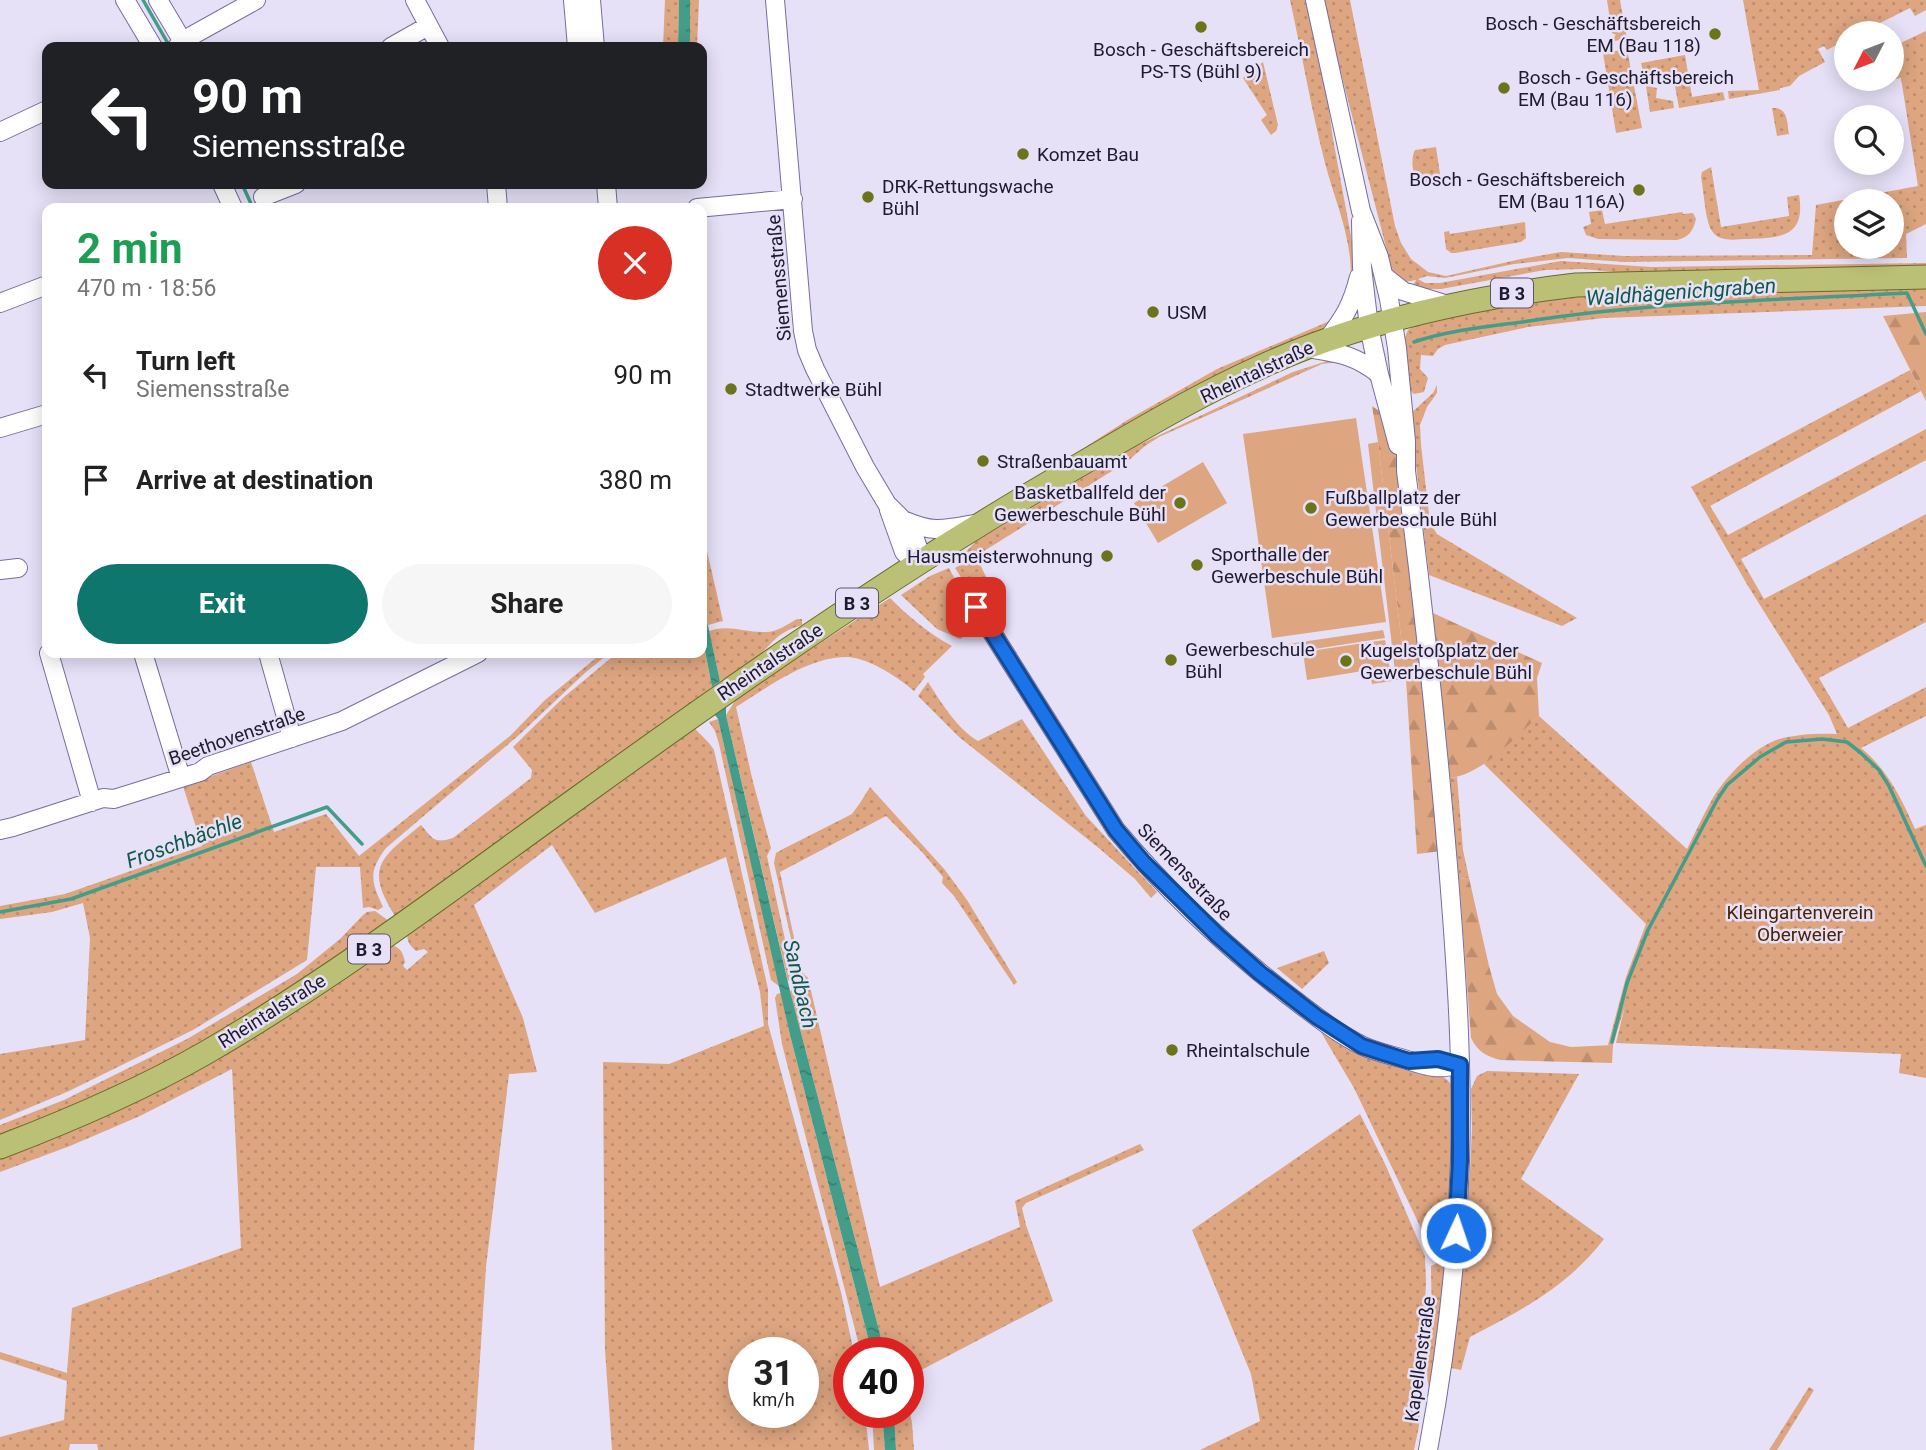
<!DOCTYPE html>
<meta charset="utf-8">
<style>
body{margin:0;font-family:Roboto,sans-serif;background:#f6f6f6;color:#222;height:100vh;display:flex;flex-direction:column;font-size:26px;white-space:nowrap}
*{box-sizing:border-box;margin:0}
p{font-size:23px;color:#767676}
.icon{flex:none;width:38px;height:38px;fill:none;stroke:currentColor;stroke-width:2;stroke-linecap:round;stroke-linejoin:round}
.map{position:relative;flex:1;overflow:hidden}
.details{position:absolute;left:42px;top:203px;width:665px;height:455px;display:flex;flex-direction:column;background:#fff;border-radius:14px;box-shadow:0 4px 18px #0003}
.details>*{flex:none}
.banner{position:absolute;left:42px;top:42px;width:665px;height:147px;border-radius:14px;box-shadow:0 4px 18px #0003;background:#202124;color:#fff;overflow:hidden}
.needle{width:46px;rotate:228deg}
.buttons{position:absolute;left:1834px;top:21px;display:grid;gap:14px}
.buttons a{display:grid;place-items:center;width:70px;height:70px;border-radius:50%;background:#fff;box-shadow:0 4px 18px #0003;font-size:35px}
.speed{position:absolute;left:728px;top:1337px;display:flex;gap:14px;font-size:35px;font-weight:700;text-align:center}
.speed>*{display:grid;place-content:center;width:91px;height:91px;border-radius:50%;background:#fff;box-shadow:0 4px 18px #0003;line-height:1}
.speed small{font-size:18px;font-weight:400}
.speed .limit{border:10px solid #d22;background:#fff;color:#111}
.pin{position:absolute;display:grid;place-items:center;width:60px;height:60px;color:#fff;margin:-30px;border-radius:14px;box-shadow:0 4px 10px #0006}
.me{position:absolute;width:77px;margin:-38px;rotate:3deg;stroke-linejoin:round;filter:drop-shadow(0 0 5px #0008)}
.turn{display:flex;align-items:center;gap:24px;height:147px;padding:0 35px;font-size:32px}
.turn .icon{width:91px;height:91px;stroke-width:2.5}
.turn b{display:block;font-size:49px;line-height:60px}
.round{display:grid;place-items:center;flex:none;width:74px;height:74px;border-radius:37px;background:#f6f6f6}
.summary{display:flex;align-items:center;justify-content:space-between;height:119px;padding:0 35px}
h1{font-size:42px;font-weight:700;line-height:52px;color:#1e9e55}
.primary-button{display:flex;gap:14px;margin-top:auto;padding:14px 35px}
.primary-button a{flex:1;height:80px;border-radius:42px;background:#0f766e;color:#fff;font-size:28px;font-weight:700;line-height:80px;text-align:center}
.primary-button a+a{background:#f6f6f6;color:#222}
ul{padding:0;list-style:none}
li{display:flex;align-items:center;gap:21px;height:105px;padding:0 35px}
li div{flex:1}
li b{display:block;font-size:26px}
li em{font-style:normal}
.map>svg:first-child{display:block}
</style>
<div class="map">
<svg width="1926" height="1450" viewBox="0 0 1926 1450">
<defs>
<pattern id="green-dots" width="8" height="8" patternUnits="userSpaceOnUse" patternTransform="scale(1.75)"><rect width="8" height="8" fill="#dda580"/><path d="M2 2h.1M6 6h.1" fill="none" stroke="#bd8d6f" stroke-width="1.8" stroke-linecap="round"/></pattern>
<pattern id="forest-firs" width="22" height="20" patternUnits="userSpaceOnUse" patternTransform="scale(1.75)"><rect width="22" height="20" fill="#dda580"/><path d="M5 1l3.5 6h-7zM16 11l3.5 6h-7z" fill="#bd8d6f"/></pattern>
<pattern id="water-ripples" width="26" height="14" patternUnits="userSpaceOnUse" patternTransform="scale(1.75)"><rect width="26" height="14" fill="#449d88"/><path d="M2 4q2-2 4 0t4 0M15 11q2-2 4 0t4 0" fill="none" stroke="#387f70"/></pattern>
</defs>
<rect width="100%" height="100%" fill="#e6e1f7"/>
<path fill="url(#green-dots)" fill-rule="evenodd" d="M665,0h14l-1,47h-15z
M690,0h9l-2,47h-7z
M1290,0h19l12,51 12,88 22,119v17l-5,13c5,-44 -14,-83 -25,-125 -14,-54 -23,-109 -35,-163z
M1322,0h28l45,226 6,17 10,16 17,13 18,4 75,-17 40,-7 63,4 188,-1 4,-50 102,-19 -17,-108 -21,4 -9,-3h21v-32l34,-16v193l-20,10 1,24 -282,4 -57,-4 -54,6 -69,14 -18,-2 -9,3 7,4h15l121,-22 90,6 275,-4v5l-290,6 -53,-5 -38,1 -104,19h-21l-7,-3 3,-6 -11,2 -13,-12zM1846,201h46v46h-46z
M1607,0h13l7,39 -13,2 -1,-3 3,-3 -4,-2z
M1743,0h183v10l-11,6 -5,-8 -50,25h-14v7l-19,10 -3,-4 -6,3 7,13 -26,14 -9,10 -10,2v2l-51,9 -1,-8 31,-1z
M1627,49l15,79 -26,5 -13,-80z
M1685,55l7,42 31,-5 2,8 -46,8 -4,-22 -30,-6 -4,-17z
M1263,62l15,63 -2,6 -5,4 -10,-15 6,-5 -24,-37z
M1646,86l11,2 -1,10 17,3 1,7 -24,4z
M1772,108c16,-1 15,14 17,26l-12,2z
M1436,147l5,34c-5,1 -12,3 -17,3 -12,-1 -14,-26 -9,-34z
M1711,167l10,60 68,-11 -2,-19 12,-2c7,42 -18,43 -51,44 -12,0 -28,4 -36,-8 -7,-10 -8,-40 -11,-54l1,-5z
M1602,210l3,14 77,-12 1,2 10,-1 3,6c-3,12 -7,18 -19,21l-79,-1 -12,-4 -3,-8 8,-3 -2,-12z
M1525,222l1,16 -5,4 -66,11h-4l-5,-4 -2,-17 5,-1 1,3z
M702,255l3,27v224l2,45 16,70 -15,4 -6,-27z
M1926,283v23l-322,12 -76,9 -83,18 -7,4 -5,7 -12,-1 -1,14 8,9 -4,14 -10,2 -7,-6 -3,-48 4,-10 12,-8 91,-18 93,-12z
M1332,320l-6,9 -248,127 -8,1 59,-38 88,-50z
M1337,358l32,12 6,19c-9,-22 -31,-29 -53,-25l-163,73 -14,9 -17,15 -152,95 13,27 -6,14 -6,5 -22,-34 8,-5 -3,-5 16,-17 158,-94 159,-75z
M1910,370l11,21 -211,115 18,29 198,-106v31l-185,99 23,40 162,-85v108l-107,56 29,50 78,-41v29l-65,32c27,22 40,50 54,81l11,-4v253l-27,-5 2,-19 -285,-11 9,-37 -12,39h-5l18,-68 20,-53 -162,-160 55,-48 148,133c9,-18 17,-36 27,-53 14,-22 43,-52 69,-58 16,-4 37,-5 54,-4l-8,-19 -81,-129 -57,-99z
M1437,385v8l-10,14 -7,18 1,20 9,78 7,11 140,84 -15,8 -133,-51 -19,-161 23,-21z
M949,568l21,39 -12,10 12,15 -10,7 -23,-10 -36,-34 29,-19z
M890,598c19,19 38,35 62,48l-29,28 2,3 -11,14c-15,-13 -45,-33 -66,-34 -39,-1 -80,30 -112,50l17,75 18,66 -4,8 25,116v6l-4,3 -62,-266 9,-14 -1,-2z
M797,619h5v6c-24,7 -28,16 -45,33 -7,8 -18,14 -27,21l-2,-2 -8,4 -11,-50c21,-7 36,2 57,1 11,0 22,-8 31,-13z
M702,636l10,51 -313,233 -184,120 -215,101v-16l64,-25 123,-61 110,-65 43,-35 23,-24 4,-3 8,-1 14,10 6,-5c-31,-49 -14,-58 26,-91 12,14 13,19 32,13l78,-60 1,-8 -19,-23 51,-50 53,-44h85z
M602,653h4l1,2 -21,17 -67,63 -133,113c-18,24 -15,33 -3,59l-5,3 -9,-3 -6,1 -3,-41h-44l-9,93 -114,70 -124,61 -69,29v-66l85,-14 5,-102 -7,-35 -31,9 -52,7v-13l65,-12 137,-48 -19,-60 68,-24 23,70 52,-18 33,42 151,-120 35,-36z
M928,682c12,19 30,48 50,59l44,-22 64,97 71,76 -6,6 -16,-19 -35,-30 -141,-112 -41,-41z
M718,719l62,268 -9,-7 -52,-236 -4,-13 -6,-9z
M693,726c7,9 15,14 21,24l54,239v35l73,268 13,61h-5v59h16l4,38h-257l-7,-100 -2,-288 66,2 95,-38 -4,-34 -34,-135 -131,56 -43,-68 -78,60 49,113 14,54 -28,2 -23,193 -12,183h-376l-1,-6h-27l-1,6h-69v-13l64,-17 3,-39 -67,-22v-7l67,21 5,-65 169,-60 -9,-179 -92,47 -70,30 -70,26v-15l392,-212c9,3 11,8 13,17l-2,4 4,4 21,-18 -4,-3 -8,2c-7,-6 -9,-10 -9,-19zM744,1353h59v59h-59z
M1457,777l6,73 6,28 -10,1 -9,-101z
M870,787l75,83 22,30 50,82 -3,3 -60,-89 -12,-13 1,-6 -21,-25 -36,-36 -106,56 21,99 7,7 72,309 140,-60 -5,-26 125,-57 4,6 -118,53 -4,5 4,17 27,76 -145,76v-24h-23l-95,-362c8,-4 8,-9 9,-17l-25,-111 2,-10 7,-4 69,-35 8,-11z
M1324,951l5,12 -27,26 -25,-21z
M781,993l9,42 82,318h-11l-79,-309 -7,-46 2,-4z
M1319,1029l115,43c11,5 16,8 21,20l-2,98 -6,62 -13,-2 -5,-5 -75,-157z
M1487,1071l92,3 -58,105 83,60c-38,49 -81,70 -134,98l-9,33 -10,-2 19,-197 2,-43 -1,-39 6,-13z
M1360,1114l26,52 39,90 1,25 -5,116 -2,29 -5,24h-214l60,-29 -9,-47 -59,-144z
M1441,1261l4,1 -12,135c-12,-18 -2,-54 -1,-76 0,-18 -1,-37 -1,-55z
M1809,1387l5,3 -37,60h-8z
M908,1402l4,21 2,27h-18l-2,-38h14z
M872,1412h10l3,38h-11z"/>
<path fill="url(#forest-firs)" d="M1926,312v89l-43,-85z
M1372,406l10,7 11,25 15,86 34,327 -25,3 -11,-175 -28,-237z
M1433,613l109,50 -5,15 2,38c-25,22 -56,58 -89,62z
M1469,878l20,88 8,28 16,22 37,26 21,5 42,-2 -1,18 -112,-3c-14,-4 -22,-8 -29,-22l-12,-159z"/>
<path fill="#dda580" d="M1356,418l30,204 -114,16 -29,-204z
M1378,442l28,237 -10,1 -28,-236z
M1203,462l24,41 -69,40 -24,-40z
M1383,630l2,8 -96,15 -1,-9z
M1385,640l7,41 -20,3 -3,-14 -62,10 -4,-28z"/>
<path fill="url(#water-ripples)" d="M679,0h11v47h-12z
M702,598l18,83 -8,6 -10,-52z
M726,707v8l64,276 95,362h-13l-82,-318 -72,-316 -3,-4z
M882,1412h12l2,38h-11z"/>
<g fill="none" stroke-linecap="round" stroke-linejoin="round">
<path stroke="#449d88" stroke-width="3.5" d="M143,0l27,47
M242,184l11,24
M1414,342c34,-12 79,-16 115,-21 125,-19 252,-21 378,-28l19,41
M0,912l71,-13 256,-92 35,37
M1612,1042l15,-59 21,-53 69,-130 10,-15 33,-28 26,-15 36,-3 25,3 14,11 18,17 10,16 37,80"/>
<g stroke="#786c9d" stroke-width="20">
<path id="minor" d="M125,0l28,47
M158,0l28,47
M415,0l25,47
M573,0l4,47
M591,0l4,47
M775,0l28,331 4,19 8,19 50,98 22,37 16,16 12,19 3,9 -1,17
M1315,0l46,211 18,46 10,42 8,49 9,93v30c17,131 31,262 42,394 8,99 15,197 12,296 -3,97 -14,194 -32,289
M177,47l16,-12 63,-35
M391,47l37,-21
M0,132l47,-22
M222,184l11,24
M496,184l2,24
M606,184l2,24
M263,197l33,-13
M697,208l96,-9
M1361,221l1,46 7,60 10,47 19,71
M1384,276l19,15 45,14
M0,303l47,-18
M1327,340c17,-22 25,-35 32,-63
M1307,348c30,5 47,6 72,26
M0,428l47,-14
M889,510l15,42 13,13
M903,520c30,13 39,10 71,4
M0,570l18,-2
M976,607l140,223c51,61 109,116 172,165 24,18 48,38 75,51 13,6 27,9 41,13 23,7 32,12 56,5
M49,653l43,149
M143,653l38,125
M268,653l24,85
M0,830l13,-3 90,-29 11,1 86,-27 8,-6 134,-45 136,-68"/>
</g>
<g stroke="#666b21" stroke-width="25">
<path id="major" d="M0,1147c71,-27 141,-57 207,-95 129,-75 247,-165 368,-252 155,-112 312,-222 477,-319 88,-51 178,-107 275,-141 81,-28 164,-45 249,-55l350,-8"/>
</g>
<use href="#minor" stroke="#fff" stroke-width="18"/>
<use href="#major" stroke="#bac176" stroke-width="23"/>
</g>
<g fill="none" stroke-linecap="round" stroke-linejoin="round">
<g stroke="#114b97" stroke-width="18">
<path id="route" d="M976,607l140,223 28,33 74,73 42,37 57,44 45,29 18,6 29,9 29,-2 22,6v96l-4,72"/>
</g>
<use href="#route" stroke="#1a73e8" stroke-width="12"/>
</g>
<g fill="#6b731b" stroke="#e6e1f7" stroke-width="2.5">
<circle cx="1201" cy="27" r="7"/>
<circle cx="1715" cy="34" r="7"/>
<circle cx="1504" cy="88" r="7"/>
<circle cx="1023" cy="154" r="7"/>
<circle cx="1639" cy="190" r="7"/>
<circle cx="868" cy="197" r="7"/>
<circle cx="1153" cy="312" r="7"/>
<circle cx="731" cy="389" r="7"/>
<circle cx="983" cy="461" r="7"/>
<circle cx="1180" cy="503" r="7"/>
<circle cx="1311" cy="508" r="7"/>
<circle cx="1107" cy="556" r="7"/>
<circle cx="1197" cy="565" r="7"/>
<circle cx="1171" cy="660" r="7"/>
<circle cx="1346" cy="661" r="7"/>
<circle cx="1172" cy="1050" r="7"/>
</g>
<g text-anchor="middle" dominant-baseline="central" stroke-width="5" stroke-linejoin="round" paint-order="stroke">
<g fill="#e6e1f7" stroke="#5b566a" stroke-width="2">
<rect x="1491" y="278.5" width="42" height="29" rx="5"/>
<rect x="836" y="588.5" width="42" height="29" rx="5"/>
<rect x="348" y="934.5" width="42" height="29" rx="5"/>
</g>
<g font-size="18" font-weight="bold" fill="#1f1a2d">
<text x="1512" y="293">B 3</text>
<text x="857" y="603">B 3</text>
<text x="369" y="949">B 3</text>
</g>
<g font-size="19" fill="#1f1a2d" stroke="#e6e1f7" text-anchor="start">
<text x="1701" y="23" text-anchor="end">Bosch - Geschäftsbereich<tspan x="1701" dy="22">EM (Bau 118)</tspan></text>
<text x="1201" y="49" text-anchor="middle">Bosch - Geschäftsbereich<tspan x="1201" dy="22">PS-TS (Bühl 9)</tspan></text>
<text x="1518" y="77">Bosch - Geschäftsbereich<tspan x="1518" dy="22">EM (Bau 116)</tspan></text>
<text x="1037" y="154">Komzet Bau</text>
<text x="1625" y="179" text-anchor="end">Bosch - Geschäftsbereich<tspan x="1625" dy="22">EM (Bau 116A)</tspan></text>
<text x="882" y="186">DRK-Rettungswache<tspan x="882" dy="22">Bühl</tspan></text>
<text x="1167" y="312">USM</text>
<text x="745" y="389">Stadtwerke Bühl</text>
<text x="997" y="461">Straßenbauamt</text>
<text x="1166" y="492" text-anchor="end">Basketballfeld der<tspan x="1166" dy="22">Gewerbeschule Bühl</tspan></text>
<text x="1325" y="497">Fußballplatz der<tspan x="1325" dy="22">Gewerbeschule Bühl</tspan></text>
<text x="1211" y="554">Sporthalle der<tspan x="1211" dy="22">Gewerbeschule Bühl</tspan></text>
<text x="1093" y="556" text-anchor="end">Hausmeisterwohnung</text>
<text x="1185" y="649">Gewerbeschule<tspan x="1185" dy="22">Bühl</tspan></text>
<text x="1360" y="650">Kugelstoßplatz der<tspan x="1360" dy="22">Gewerbeschule Bühl</tspan></text>
<text x="1186" y="1050">Rheintalschule</text>
</g>
<g font-size="19" fill="#1f1a2d" stroke="#e6e1f7">
<text transform="translate(779 278) rotate(-95)">Siemensstraße</text>
<text transform="translate(1257 372) rotate(-25)">Rheintalstraße</text>
<text transform="translate(770 662) rotate(-34)">Rheintalstraße</text>
<text transform="translate(237 736) rotate(-19)">Beethovenstraße</text>
<text transform="translate(1185 872) rotate(46)">Siemensstraße</text>
<text transform="translate(272 1011) rotate(-32)">Rheintalstraße</text>
<text transform="translate(1420 1359) rotate(-82)">Kapellenstraße</text>
</g>
<g font-size="19" fill="#4b2403" stroke="#e6e1f7">
<text x="1800" y="912">Kleingartenverein<tspan x="1800" dy="22">Oberweier</tspan></text>
</g>
<g font-size="21" font-style="italic" fill="#10594a" stroke="#e6e1f7">
<text transform="translate(1681 292) rotate(-4)">Waldhägenichgraben</text>
<text transform="translate(184 841) rotate(-20)">Froschbächle</text>
<text transform="translate(800 984) rotate(77)">Sandbach</text>
</g>
</g>
</svg>
<div class="buttons">
<a><svg class="needle" viewBox="-14 -14 28 28"><path d="M0-13l5 13h-10z" fill="#e53935"/><path d="M0 13l5-13h-10z" fill="#767676"/></svg></a>
<a><svg class="icon" aria-label="search" viewBox="0 0 24 24"><circle cx="10" cy="10" r="6"/><path d="M15 15l6 6"/></svg></a>
<a><svg class="icon" aria-label="layers" viewBox="0 0 24 24"><path d="M12 4l9 5-9 5-9-5zM3 14l9 5 9-5"/></svg></a>
</div>
<div class="speed"><div>31<small>km/h</small></div><div class="limit">40</div></div>
<div class="pin" style="left:976px;top:607px;background:#d93025"><svg class="icon" aria-label="arrive" viewBox="0 0 24 24"><path d="M6 21V4h12l-3 4 3 4H6"/></svg></div>
<svg class="me" style="left:1456px;top:1233px" viewBox="-20 -20 40 40"><circle r="17" fill="#1a73e8" stroke="#fff" stroke-width="3"/><path d="M0-11L8 9 0 5-8 9z" fill="#fff"/></svg>
<div class="banner">
<div class="turn"><svg class="icon" aria-label="left" viewBox="0 0 24 24"><path d="M17 20v-9H6M10 6l-5 5 5 5"/></svg><div><b>90 m</b>Siemensstraße</div></div>
</div>
<section class="details">
<div class="summary"><div><h1>2 min</h1><p>470 m · 18:56</p></div><a class="round" style="background:#d93025;color:#fff"><svg class="icon" aria-label="close" viewBox="0 0 24 24"><path d="M6 6l12 12M18 6L6 18"/></svg></a></div>
<ul>
<li><svg class="icon" aria-label="left" viewBox="0 0 24 24"><path d="M17 20v-9H6M10 6l-5 5 5 5"/></svg><div><b>Turn left</b><p>Siemensstraße</p></div><em>90 m</em></li>
<li><svg class="icon" aria-label="arrive" viewBox="0 0 24 24"><path d="M6 21V4h12l-3 4 3 4H6"/></svg><div><b>Arrive at destination</b></div><em>380 m</em></li>
</ul>
<div class="primary-button"><a>Exit</a><a>Share</a></div>
</section>
</div>
